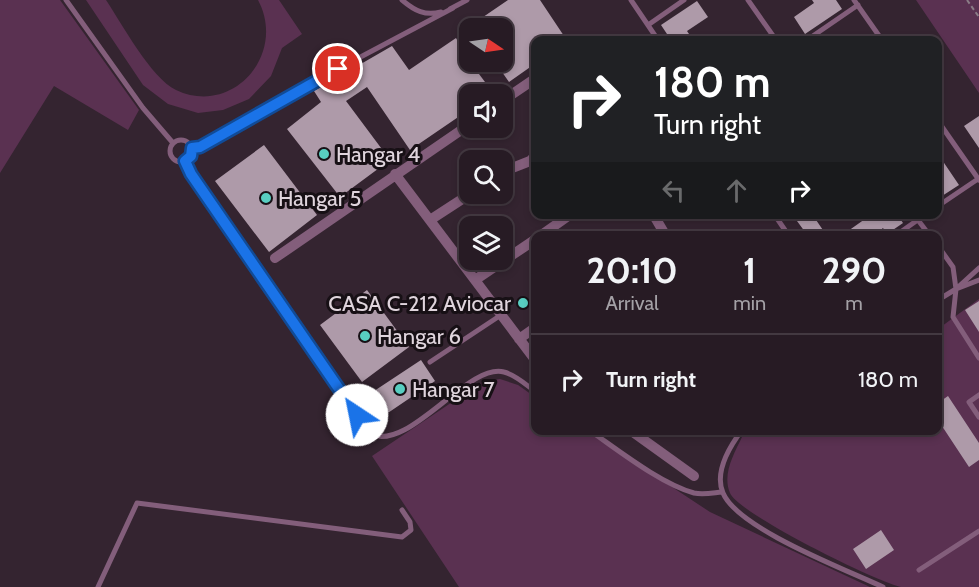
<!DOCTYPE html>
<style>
body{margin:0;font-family:Cabin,sans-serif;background:#332831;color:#f1f3f6;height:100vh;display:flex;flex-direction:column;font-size:22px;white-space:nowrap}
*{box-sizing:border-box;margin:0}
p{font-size:20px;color:#a4a1a6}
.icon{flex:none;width:33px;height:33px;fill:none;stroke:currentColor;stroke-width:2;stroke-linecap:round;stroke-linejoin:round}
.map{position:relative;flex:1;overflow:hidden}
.side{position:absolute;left:531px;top:231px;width:411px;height:204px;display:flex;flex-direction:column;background:#271b24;border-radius:12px;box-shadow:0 3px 9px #0003,0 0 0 2px #433941}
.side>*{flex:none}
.hud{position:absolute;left:531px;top:36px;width:411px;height:183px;border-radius:12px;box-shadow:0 3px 9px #0003,0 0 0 2px #433941;background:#202124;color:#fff;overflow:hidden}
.needle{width:39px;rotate:103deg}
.fabs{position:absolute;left:459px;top:18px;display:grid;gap:12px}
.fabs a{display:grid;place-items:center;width:54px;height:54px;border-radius:12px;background:#271b24;box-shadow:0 3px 9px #0003,0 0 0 2px #433941;font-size:30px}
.pin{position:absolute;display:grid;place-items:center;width:51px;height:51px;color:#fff;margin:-26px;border:3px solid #fff;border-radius:50%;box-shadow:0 2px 6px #0007}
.me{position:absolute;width:66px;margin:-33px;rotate:326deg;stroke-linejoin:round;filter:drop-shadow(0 0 4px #0008)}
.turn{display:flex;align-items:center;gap:21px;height:126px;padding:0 24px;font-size:27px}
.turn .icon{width:78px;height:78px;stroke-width:2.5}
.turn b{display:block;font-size:42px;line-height:51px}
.lanes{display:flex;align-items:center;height:57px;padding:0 24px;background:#0003;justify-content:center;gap:30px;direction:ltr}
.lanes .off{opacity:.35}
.eta{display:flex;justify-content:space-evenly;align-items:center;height:102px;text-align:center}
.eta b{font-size:36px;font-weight:800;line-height:42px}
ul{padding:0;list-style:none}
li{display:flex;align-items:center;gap:18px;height:90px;padding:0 24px;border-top:2px solid #433941}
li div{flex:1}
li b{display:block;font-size:22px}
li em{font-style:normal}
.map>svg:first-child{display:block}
</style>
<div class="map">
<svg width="979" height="587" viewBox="0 0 979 587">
<rect width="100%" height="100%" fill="#342430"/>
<path fill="#5a3151" d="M0,0h60l79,110 -11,20 -74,-44 -54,87z
M86,0h20c16,24 45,78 70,90 57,27 111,-36 82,-90h21l23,34 -20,14 -11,28 -22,23 -26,11 -25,3 -30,-9 -25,-19z
M916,0h63v93z
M979,299v288c-20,0 -60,0 -78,0 -26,-6 -162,-73 -171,-94 -8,-19 4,-39 12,-56l15,-6 181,-1v-101z
M500,379l18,6 17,12 1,33 51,1 123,81 160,75h-411l-87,-131 110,-74z"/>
<path fill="#ae9aa9" d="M508,0h32l24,36 -7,4h-21v23l-27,19 -14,-20h7v-34h-35z
M812,0h24l6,9 -37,25 -11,-17 20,-14z
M697,1l11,16 -21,14 6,9h-22l-10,-15z
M456,38l14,24 24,32h-24v15l-60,41 -43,-63 -21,14 44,59 -50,37 -53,-68 34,-27 -7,-11 78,-45 17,24z
M979,116v32l-15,-22z
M264,145l53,70 -48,37 -54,-71z
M938,154l21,31 -17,11 -4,-7z
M806,214h6l15,22h-19l-11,-15z
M872,214h25l6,9 -16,11 -4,-6 -10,8h-32z
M367,290l42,57 -47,35 -42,-57z
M979,301v31l-14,-22z
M421,360l14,21 -56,38 -14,-22z
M948,396l31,47v17l-10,7 -31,-47v-17z
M881,530l13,20 -28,19 -13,-20z"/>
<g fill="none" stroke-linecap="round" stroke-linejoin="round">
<path stroke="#8a7c86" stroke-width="2" stroke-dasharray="4.5 3" stroke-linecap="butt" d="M967,0l12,17"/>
<path stroke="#835e7b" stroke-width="5" d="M66,0l77,108 30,35
M402,0c13,11 23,16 39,12
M631,0l27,40
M748,0l28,40
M854,0l28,40
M450,9l17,-9
M648,25l36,-25
M807,40l51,-35
M938,121l41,59
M170 151a11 11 0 1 1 22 0a11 11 0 1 1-22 0Z
M192,149l8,-2 119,-68 134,-71
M185,161l6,13 179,260c39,19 98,-72 134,-62 12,3 22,13 32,20
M938,206l40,-27
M774,214l15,22
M778,220l8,-6
M918,220l12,16
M895,236l31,-22
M938,246l15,21 3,22
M979,280l-23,9 -3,28 26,41
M938,300l18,-11 23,-21
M430,362l71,-47
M979,395l-10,7 10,15
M589,430c29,20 72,54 105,63 9,2 18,0 28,-1
M742,430c-12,16 -28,42 -19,63 15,36 124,77 160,94
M919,570l60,-39
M98,587l39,-84 265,34 9,-7 -1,-8 -8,-12"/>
<path stroke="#835e7b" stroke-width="10" d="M502,101l34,-23
M502,172l28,-11 6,-6
M395,174l141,187
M653,214l13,22
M430,220l40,-26
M540,236l31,-22
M275,258l195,-134
M475,280l61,-41
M519,339l17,-12
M630,430l64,46"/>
</g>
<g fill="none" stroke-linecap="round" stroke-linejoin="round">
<g stroke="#114b97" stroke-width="15">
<path id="route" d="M338,69l-138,78 -8,1 -1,8 -6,5 6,13 166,241"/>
</g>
<use href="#route" stroke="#1a73e8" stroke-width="10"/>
</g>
<g fill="#58cec1" stroke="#171015" stroke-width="2">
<circle cx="324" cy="154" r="6"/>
<circle cx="266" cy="198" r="6"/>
<circle cx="523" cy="303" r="6"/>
<circle cx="365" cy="336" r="6"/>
<circle cx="400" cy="389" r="6"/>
</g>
<g text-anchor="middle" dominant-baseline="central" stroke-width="6" stroke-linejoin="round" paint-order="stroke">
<g font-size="22" fill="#e0d5dd" stroke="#171015" text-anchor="start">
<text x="336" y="154">Hangar 4</text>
<text x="278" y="198">Hangar 5</text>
<text x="511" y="303" text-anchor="end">CASA C-212 Aviocar</text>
<text x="377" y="336">Hangar 6</text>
<text x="412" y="389">Hangar 7</text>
</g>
</g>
</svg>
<div class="fabs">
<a><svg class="needle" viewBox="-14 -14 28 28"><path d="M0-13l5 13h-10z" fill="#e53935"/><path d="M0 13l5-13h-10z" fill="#a4a1a6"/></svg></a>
<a><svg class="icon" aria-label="sound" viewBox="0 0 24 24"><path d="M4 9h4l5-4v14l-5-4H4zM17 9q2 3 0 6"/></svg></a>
<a><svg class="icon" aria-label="search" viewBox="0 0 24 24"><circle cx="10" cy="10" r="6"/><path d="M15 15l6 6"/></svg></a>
<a><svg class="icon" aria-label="layers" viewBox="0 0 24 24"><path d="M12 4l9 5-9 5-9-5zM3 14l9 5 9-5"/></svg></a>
</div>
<div class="pin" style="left:338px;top:69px;background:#d93025"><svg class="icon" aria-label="arrive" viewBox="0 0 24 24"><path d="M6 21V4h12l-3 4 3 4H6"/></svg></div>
<svg class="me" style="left:357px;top:415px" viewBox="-20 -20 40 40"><circle r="19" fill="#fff"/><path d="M0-13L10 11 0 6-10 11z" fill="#1a73e8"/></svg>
<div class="hud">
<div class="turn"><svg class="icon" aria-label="right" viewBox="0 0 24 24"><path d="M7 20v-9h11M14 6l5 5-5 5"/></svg><div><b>180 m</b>Turn right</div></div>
<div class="lanes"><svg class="icon off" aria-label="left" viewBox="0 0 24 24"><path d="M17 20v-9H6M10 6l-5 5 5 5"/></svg><svg class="icon off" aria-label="ahead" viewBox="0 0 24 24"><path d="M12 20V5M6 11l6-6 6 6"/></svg><svg class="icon" aria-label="right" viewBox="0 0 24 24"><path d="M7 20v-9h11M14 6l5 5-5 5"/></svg></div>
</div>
<section class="side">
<div class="eta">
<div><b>20:10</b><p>Arrival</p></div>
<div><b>1</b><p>min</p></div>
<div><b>290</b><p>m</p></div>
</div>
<ul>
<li><svg class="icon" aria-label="right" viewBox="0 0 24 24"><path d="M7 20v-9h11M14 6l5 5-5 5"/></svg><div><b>Turn right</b></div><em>180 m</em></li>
</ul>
</section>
</div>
